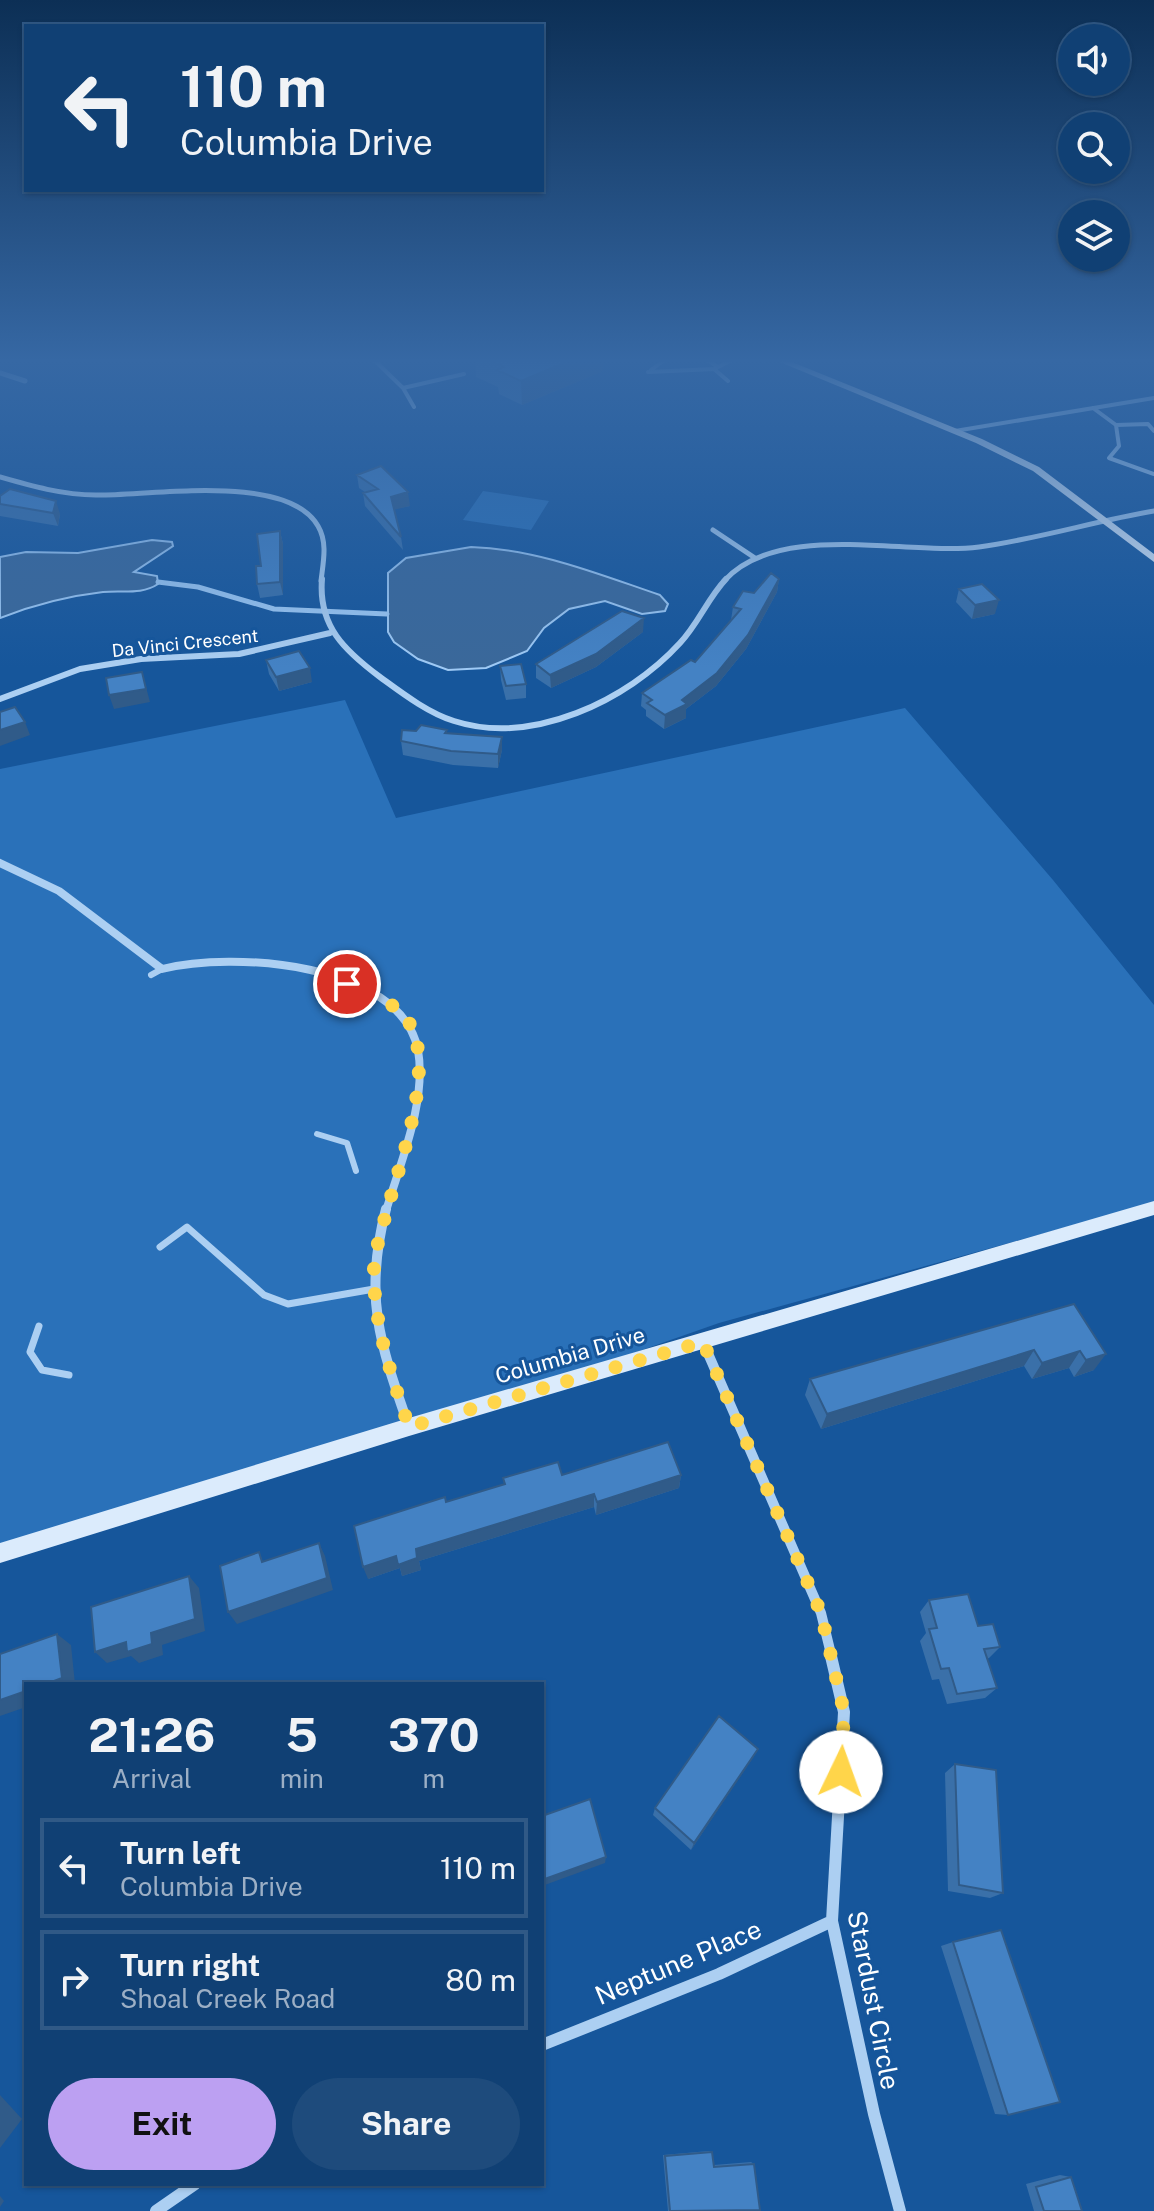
<!DOCTYPE html>
<style>
body{margin:0;font-family:"Public Sans",sans-serif;background:#1e4b7c;color:#f1f3f6;height:100vh;display:flex;flex-direction:column;font-size:30px;white-space:nowrap}
*{box-sizing:border-box;margin:0}
p{font-size:26px;color:#9cafc5}
.icon{flex:none;width:44px;height:44px;fill:none;stroke:currentColor;stroke-width:2;stroke-linecap:round;stroke-linejoin:round}
.map{position:relative;flex:1;overflow:hidden}
.details{position:absolute;left:24px;top:1682px;width:520px;height:504px;display:flex;flex-direction:column;background:#104074;border-radius:0px;box-shadow:0 2px 6px #0004,0 0 0 2px #305986}
.details>*{flex:none}
.hud{position:absolute;left:24px;top:24px;width:520px;height:168px;border-radius:0px;box-shadow:0 2px 6px #0004,0 0 0 2px #305986;background:#104074;color:#f1f3f6;overflow:hidden}
.controls{position:absolute;left:1058px;top:24px;display:grid;gap:16px}
.controls a{display:grid;place-items:center;width:72px;height:72px;border-radius:50%;background:#104074;box-shadow:0 2px 6px #0004,0 0 0 2px #305986;font-size:40px}
.pin{position:absolute;display:grid;place-items:center;width:68px;height:68px;color:#fff;margin:-34px;border:4px solid #fff;border-radius:50%;box-shadow:0 2px 8px #0007}
.me{position:absolute;width:88px;margin:-44px;rotate:3deg;stroke-linejoin:round;filter:drop-shadow(0 0 6px #0008)}
.turn{display:flex;align-items:center;gap:28px;height:168px;padding:0 24px;font-size:36px}
.turn .icon{width:104px;height:104px;stroke-width:2.5}
.turn b{display:block;font-size:56px;line-height:68px}
.eta{display:flex;justify-content:space-evenly;align-items:center;height:136px;text-align:center}
.eta b{font-size:48px;font-weight:700;line-height:56px}
.action{display:flex;gap:16px;margin-top:auto;padding:16px 24px}
.action a{flex:1;height:92px;border-radius:48px;background:#bca0f2;color:#111;font-size:32px;font-weight:700;line-height:92px;text-align:center}
.action a+a{background:#1e4b7c;color:#f1f3f6}
ul{padding:0;list-style:none}
li{display:flex;align-items:center;gap:24px;height:100px;margin:0 16px 12px;padding:0 8px;border:4px solid #305986;border-radius:0px}
li div{flex:1}
li b{display:block;font-size:30px}
li em{font-style:normal}
.map>svg:first-child{display:block}
</style>
<div class="map">
<svg width="1154" height="2211" viewBox="0 0 1154 2211">
<rect width="100%" height="100%" fill="#16569b"/>
<path fill="#2a71b9" d="M483,491l66,10 -18,29 -68,-10z
M345,700l51,118 509,-110 148,172 101,125v198l-435,120 -382,134 -337,93v-781z"/>
<path fill="#3a689a" stroke="#9fcaf5" stroke-width="2" d="M152,540l20,2 1,4 -39,26 23,4 1,8c-16,11 -36,6 -55,8 -35,4 -70,13 -103,26v-61l26,-5 52,1z
M471,547c66,2 127,27 189,48l8,9 -3,7 -23,3 -37,-13 -36,8 -25,19 -17,23 -41,17 -38,2 -30,-11 -24,-17 -6,-10v-59l18,-15z"/>
<g fill="none" stroke-linecap="round" stroke-linejoin="round">
<path stroke="#9fcaf5" stroke-width="5" d="M158,582l40,5 76,22 113,5"/>
<path stroke="#accff2" stroke-width="4" d="M372,358l31,30 11,19
M704,358l14,9
M651,370l16,-12
M648,372l66,-3
M728,381l-14,-12 22,-11
M403,388l61,-14
M1093,408l23,17 3,21 -10,12 45,16
M1116,425l32,-1 6,7
M955,431l199,-33"/>
<path stroke="#accff2" stroke-width="6" d="M151,975l11,-6
M317,1134l30,9 9,28"/>
<path stroke="#accff2" stroke-width="7" d="M160,1247l27,-20 77,68 24,9 86,-15
M39,1326l-9,26 12,18 27,5"/>
<path stroke="#accff2" stroke-width="5" d="M0,373l25,8
M0,477c31,9 63,18 96,18 53,1 191,-23 222,31 10,17 5,37 3,55
M713,530l42,28
M724,581c55,-61 182,-25 255,-34 59,-8 116,-26 175,-36"/>
<path stroke="#accff2" stroke-width="6" d="M322,579c-4,47 23,72 58,98 22,16 48,36 74,44 78,25 173,-20 226,-78 18,-19 28,-45 46,-64
M0,699l80,-30 61,-10 98,-5 91,-21"/>
<path stroke="#accff2" stroke-width="8" d="M0,863l59,28 103,78c69,-18 239,-7 256,81 9,52 -18,113 -32,161"/>
<path stroke="#accff2" stroke-width="10" d="M386,1209c-23,88 -6,135 23,218
M703,1342l118,271 10,41"/>
<path stroke="#accff2" stroke-width="12" d="M830,1652l14,60 -12,209 42,193 26,97
M542,2045l177,-71 113,-53
M156,2211l39,-27"/>
<path fill="#dbebfc" fill-rule="evenodd" d="M770,358h12l200,81 57,28 115,87v8l-121,-91 -57,-28z
M1154,1201v14l-745,221 -409,127v-20l409,-125z"/>
</g>
<path fill="#3a70a9" d="M475,358h128v13l-81,34 -23,-11 -1,-7 -22,-10z
M357,475l53,31 -16,3 7,28 2,13 -38,-44 -2,-13 2,-1 -6,-4z
M0,496l60,18 -2,12 -58,-10z
M280,531l3,13v51l-23,3 -3,-14 4,-18z
M779,579l-2,13 -31,57 -30,37 -30,23v9l-22,11 -18,-13v-6l-5,-4 1,-13 53,-31 36,-42 2,-13z
M959,589l36,25 -23,5 -16,-17z
M643,632l-47,35 -45,21 -15,-10v-14z
M266,660l46,22 -33,9 -10,-17z
M500,666l26,18v14l-20,2 -5,-20z
M447,730v3l55,4v13l-4,18 -45,-3 -50,-10 -2,-14 15,-10z
M1074,1304l20,66 -20,7 -5,-9 -37,11 -8,-13 -203,63 -16,-34 5,-16z
M562,1475h119l-2,13 -83,27 -2,-8 -175,54 2,9 -19,6 -2,-8 -32,11 78,-77 58,-18 -1,-6z
M929,1600l71,47 -11,11 -2,1 10,29 -12,10 -38,6 -8,-25 -7,1 -12,-39 6,-8 -6,-21z
M758,1749l-67,101 -38,-35 2,-7z
M955,1764l48,129 -13,5 -42,-7 -3,-118z
M953,1942l55,173 -13,-1 -54,-168z
M709,2151l3,1 2,13 37,-3 3,2 -6,47h-80l-5,-56z
M1060,2175l11,2 11,34h-48l-8,-27z"/>
<path fill="#305b89" d="M576,358h27v13l-81,34 -1,-24z
M408,492l2,14 -17,4 -2,-13z
M56,501l4,13 -2,12 -5,-13z
M280,531l3,13v51l-3,-13z
M779,579l-2,13 -31,57 -30,37 -30,23v9l-22,11 1,-14z
M999,600l-4,14 -23,5 3,-14z
M644,618l-1,14 -47,35 -45,21 -1,-13z
M310,668l2,14 -33,9 -3,-14z
M142,672l8,30 -36,7 -5,-14z
M25,722l5,13 -30,11v-16z
M502,737v13l-4,18v-14z
M1034,1350l-10,16 -203,63 6,-15z
M1080,1351l-11,17 -37,11 10,-16z
M1106,1354l-12,16 -20,7 12,-17z
M681,1475l-2,13 -83,27 1,-13z
M594,1494v13l-175,54 2,9 -19,6 -2,-8 -32,11 -5,-12 53,-18z
M319,1543l6,13 8,34 -96,34 -9,-12z
M189,1576l10,12 6,43 -43,14 1,10 -24,8 -8,-7 -24,7 -12,-11 56,-19z
M57,1634l14,11 4,39h-29z
M26,1691v16l-26,9v-16z
M758,1749l-5,9 -62,92 3,-7z
M606,1857l-1,6 -63,23v-6z
M0,2095l22,24 -22,29z
M0,2196l4,5 -4,6z"/>
<path fill="#4482c4" stroke="#305b89" stroke-width="2" d="M486,358h90l-55,23 -24,-11 7,-3z
M381,466l27,26 -17,5 10,40 -38,-44 15,-4 -21,-14z
M10,489l46,12 -3,12 -53,-9v-8z
M280,531v51l-23,2 -1,-18h5l-4,-32z
M771,573l8,6 -31,56 -31,38 -35,27 5,4 -22,11 -18,-12 5,-3 -10,-7 49,-33 4,2 46,-53 -8,-2 10,-16 11,2z
M982,584l17,16 -24,5 -16,-16z
M622,611l22,7 -48,36 -46,21 -14,-11z
M299,651l11,17 -34,9 -10,-17z
M521,664l5,20 -20,2 -6,-20z
M142,672l4,17 -37,6 -3,-17z
M15,707l10,15 -25,8v-18z
M421,725l26,5 -2,3 57,4 -4,17 -47,-3 -50,-10 1,-11 14,1z
M1074,1304l32,50 -20,6 -6,-9 -38,12 -8,-13 -207,64 -17,-35z
M668,1442l13,33 -84,27 -3,-8 -178,55 1,9 -19,7 -2,-9 -33,11 -9,-41 91,-29 1,5 59,-18 -2,-6 55,-16 4,13z
M319,1543l8,35 -99,34 -8,-46 39,-14 3,10z
M189,1576l6,43 -44,14 1,11 -25,8 -1,-10 -31,10 -4,-45z
M968,1594l10,32 15,-2 7,23 -16,2 13,39 -40,6 -8,-26 -8,1 -12,-40 8,-1 -8,-28z
M57,1634l5,44 -16,6h-20v7l-26,9v-46z
M719,1716l39,33 -64,94 -39,-35z
M955,1764l41,6 7,123 -44,-8z
M590,1799l16,58 -64,23v-64z
M1001,1930l59,172 -52,13 -55,-173z
M712,2152l2,15 40,-3 6,46 -90,1 -5,-55z
M1071,2177l11,34h-38l-8,-24z"/>
<linearGradient id="sky" x2="0" y2="1"><stop stop-color="#0c2f55"/><stop offset="0.54" stop-color="#3668a4"/><stop offset="1" stop-color="#3668a4" stop-opacity="0"/></linearGradient>
<rect width="1154" height="668" fill="url(#sky)"/>
<g fill="none" stroke-linecap="round" stroke-linejoin="round">
<path stroke="#ffd54a" stroke-width="14" stroke-dasharray="0 25.2" d="M347,984c24,8 58,22 67,49 18,51 -18,140 -31,192 -3,13 -9,28 -9,42 -1,57 17,107 35,160l294,-85 118,271 23,99 -3,60"/>
</g>
<g text-anchor="middle" dominant-baseline="central" stroke-width="6" stroke-linejoin="round" paint-order="stroke">
<g font-size="18" fill="#fff" stroke="#16569b">
<text transform="translate(185 643) rotate(-6)">Da Vinci Crescent</text>
</g>
<g font-size="22" fill="#fff" stroke="#16569b">
<text transform="translate(570 1355) rotate(-16)">Columbia Drive</text>
</g>
<g font-size="26" fill="#fff" stroke="#16569b">
<text transform="translate(678 1962) rotate(-23)">Neptune Place</text>
<text transform="translate(874 2000) rotate(79)">Stardust Circle</text>
</g>
</g>
</svg>
<div class="controls">
<a><svg class="icon" aria-label="sound" viewBox="0 0 24 24"><path d="M4 9h4l5-4v14l-5-4H4zM17 9q2 3 0 6"/></svg></a>
<a><svg class="icon" aria-label="search" viewBox="0 0 24 24"><circle cx="10" cy="10" r="6"/><path d="M15 15l6 6"/></svg></a>
<a><svg class="icon" aria-label="layers" viewBox="0 0 24 24"><path d="M12 4l9 5-9 5-9-5zM3 14l9 5 9-5"/></svg></a>
</div>
<div class="pin" style="left:347px;top:984px;background:#d93025"><svg class="icon" aria-label="arrive" viewBox="0 0 24 24"><path d="M6 21V4h12l-3 4 3 4H6"/></svg></div>
<svg class="me" style="left:841px;top:1772px" viewBox="-20 -20 40 40"><circle r="19" fill="#fff"/><path d="M0-13L10 11 0 6-10 11z" fill="#ffd54a"/></svg>
<div class="hud">
<div class="turn"><svg class="icon" aria-label="left" viewBox="0 0 24 24"><path d="M17 20v-9H6M10 6l-5 5 5 5"/></svg><div><b>110 m</b>Columbia Drive</div></div>
</div>
<section class="details">
<div class="eta">
<div><b>21:26</b><p>Arrival</p></div>
<div><b>5</b><p>min</p></div>
<div><b>370</b><p>m</p></div>
</div>
<ul>
<li><svg class="icon" aria-label="left" viewBox="0 0 24 24"><path d="M17 20v-9H6M10 6l-5 5 5 5"/></svg><div><b>Turn left</b><p>Columbia Drive</p></div><em>110 m</em></li>
<li><svg class="icon" aria-label="right" viewBox="0 0 24 24"><path d="M7 20v-9h11M14 6l5 5-5 5"/></svg><div><b>Turn right</b><p>Shoal Creek Road</p></div><em>80 m</em></li>
</ul>
<div class="action"><a>Exit</a><a>Share</a></div>
</section>
</div>
